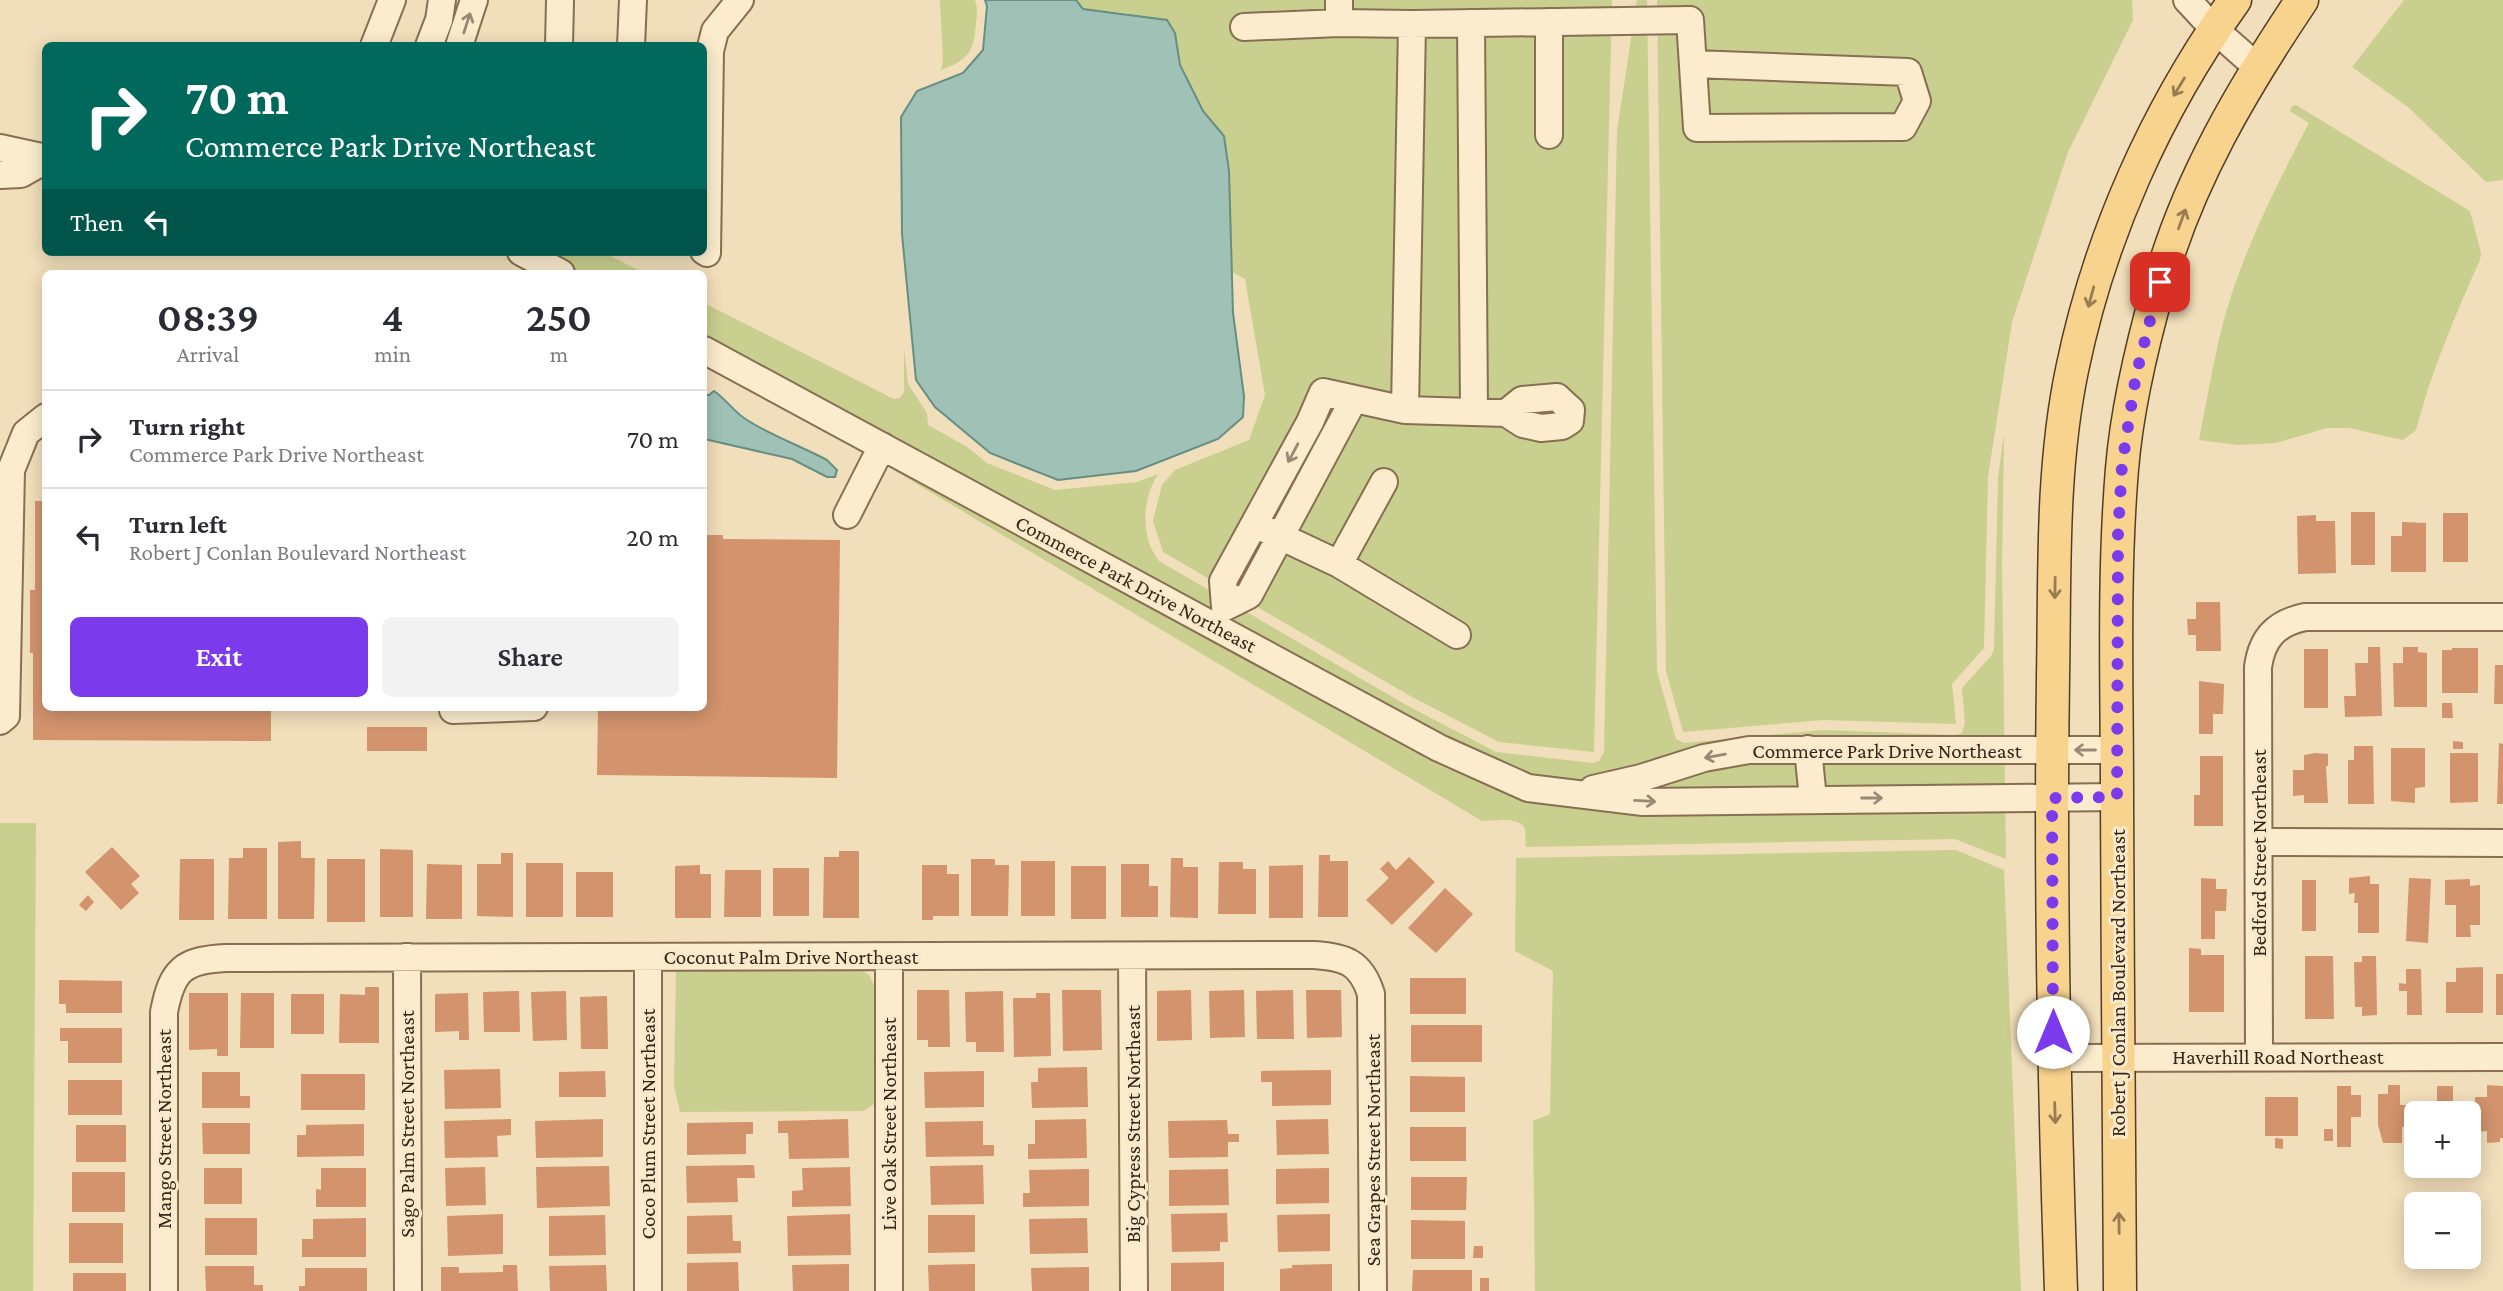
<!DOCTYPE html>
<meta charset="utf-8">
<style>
body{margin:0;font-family:"Crimson Pro",serif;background:#f2f2f3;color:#2b2b33;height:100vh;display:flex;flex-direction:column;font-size:26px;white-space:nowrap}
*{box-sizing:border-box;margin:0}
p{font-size:23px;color:#7c7c81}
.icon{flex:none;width:38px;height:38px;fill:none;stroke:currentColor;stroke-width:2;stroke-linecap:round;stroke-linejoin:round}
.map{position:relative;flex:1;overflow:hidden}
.details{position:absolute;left:42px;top:270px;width:665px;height:441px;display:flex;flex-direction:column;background:#fff;border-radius:10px;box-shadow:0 4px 18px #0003}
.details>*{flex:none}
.banner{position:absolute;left:42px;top:42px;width:665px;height:214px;border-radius:10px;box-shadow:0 4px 18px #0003;background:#00695c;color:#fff;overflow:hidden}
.fabs{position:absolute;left:2404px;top:1101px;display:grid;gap:14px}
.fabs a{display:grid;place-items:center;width:77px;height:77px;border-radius:10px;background:#fff;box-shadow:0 4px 18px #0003;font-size:35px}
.pin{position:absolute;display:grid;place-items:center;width:60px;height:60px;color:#fff;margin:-30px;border-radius:14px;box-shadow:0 4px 10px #0006}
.me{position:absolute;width:77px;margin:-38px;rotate:0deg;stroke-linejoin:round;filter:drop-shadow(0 0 5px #0008)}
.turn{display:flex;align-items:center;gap:24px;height:147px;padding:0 28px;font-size:32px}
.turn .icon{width:91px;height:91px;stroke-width:2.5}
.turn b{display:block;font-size:49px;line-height:60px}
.then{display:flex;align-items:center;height:66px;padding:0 28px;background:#0003;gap:14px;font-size:26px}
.eta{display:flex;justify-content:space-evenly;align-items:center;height:119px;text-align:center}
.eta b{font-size:42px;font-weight:600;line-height:49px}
.action{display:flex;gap:14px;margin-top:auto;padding:14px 28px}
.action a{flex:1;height:80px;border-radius:10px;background:#7c3aed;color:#fff;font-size:28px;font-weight:600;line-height:80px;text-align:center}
.action a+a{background:#f2f2f3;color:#2b2b33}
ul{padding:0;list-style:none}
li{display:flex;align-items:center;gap:21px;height:98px;padding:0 28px;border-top:2px solid #e1e1e2}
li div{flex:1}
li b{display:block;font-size:26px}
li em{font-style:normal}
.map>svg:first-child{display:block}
</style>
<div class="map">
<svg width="2503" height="1291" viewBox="0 0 2503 1291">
<rect width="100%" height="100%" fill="#f1deba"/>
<path fill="#c9cf8e" d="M940,0h35c3,8 2,15 1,23 -2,29 -8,37 -35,47l2,-8z
M1076,0h536l-18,752 -95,-10 -87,-45 -249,-145 -10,-31 9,-36 13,-15 74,-30 16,-45 -20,-116 -13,-7 -3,-101 -5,-35 -21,-25 -23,-46 -5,-32 -48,-20 -44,-4z
M1637,0h10l10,671 19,68 8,4 140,-13 131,5 7,-2 3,-10 -3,-35 29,-32 3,-7 4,-171 6,-44 -2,132 4,293 -51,-20 -429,8c-1,-5 0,-13 -1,-18 -4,-13 -33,-8 -43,-8l-778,-464v-54l190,96 6,-1 4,-6v-44l4,36 19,29 1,12 39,22 20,16 68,27 82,-8 21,-8c-16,25 -18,63 1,87l249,145 88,46 97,11 6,-2 5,-9 13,-621z
M1657,0h475l1,20 -65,132 -56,170 -24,155 -4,171 -32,36 4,40 -133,-4 -140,12 -17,-61z
M2404,0h99v180l-17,2 -78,-75 -56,-40z
M2296,105l174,106 11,42 -1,7c-25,55 -49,112 -64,170l-13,10 -54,-12h-22l-51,15 -38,2 -39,-5c10,-49 17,-99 33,-147 19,-57 49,-117 77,-170l-19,-12 2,-5z
M527,252h76l41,21h-82z
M0,823h36l-3,468h-33z
M1956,850l48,20 17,421h-486l-2,-170 17,-7 3,-143 -38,-20 1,-93z
M855,966l14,9 9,18 -4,111 -10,7 -184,1 -6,-26 2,-117z"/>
<path fill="#9fc1b6" stroke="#668e83" stroke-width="2" d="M985,0h91l7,9 84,11 8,13 5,32 23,46 21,25 5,35 4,142 11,83 -1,21 -25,22 -82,32 -78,9 -68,-27 -55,-46 -19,-27 -14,-146 -1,-117 16,-26 46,-18 20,-23 4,-44z
M714,391c13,9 20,21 33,29 25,16 54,26 80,40l10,10 -2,7h-8l-35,-18 -88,-20v-44h5z"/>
<path fill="#d2936d" d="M35,501h11v206h225v34l-238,-1v-87h-3v-63h5z
M2351,512h24v53h-24z
M2443,513h25v49h-25z
M2316,515v6h19l1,52 -38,1 -1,-58z
M2402,522l24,1v49h-35v-36h11z
M704,535h19v4l117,1 -3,238 -240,-3 1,-68h106z
M2196,602h24l1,49h-25v-16h-8l-1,-16h9z
M2368,647h12l2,69 -37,1 -1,-21h12l-1,-33h13z
M2403,647h15v5l9,1v54h-33l-1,-44h10z
M2452,648h26v45h-36v-43h10z
M2304,649h24v59h-24z
M2495,665h8v39h-9z
M2199,681l25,3 -1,30h-10v20h-14z
M2442,703h10l1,15h-11z
M367,727h60v24h-60z
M2453,741l10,1v7h-10z
M2499,743l4,1v60h-6z
M2354,746h19l1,58h-26v-44h6z
M2391,748h34v39l-10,1v15l-24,-2z
M2315,753l13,1v12h-2l2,37h-24v-8l-11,1v-26h11v-15z
M2450,753h28v49l-28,1z
M2200,756h23v70h-29v-31h6z
M301,841v17h14l-1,61h-36v-77z
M112,847l28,29 -9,8 8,9 -18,17 -36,-38z
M243,848h24v71h-39l1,-61h14z
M380,849l33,1v67h-33z
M839,851h20v67h-36l1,-61h15z
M501,853h12v64l-36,-1v-52h24z
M1319,855h11v6h18v56h-30z
M1409,857l26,25 -43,43 -26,-25 23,-22 -9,-9 8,-8 8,9z
M1171,858h12v9h15v51l-28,-1z
M180,859h34v61h-35z
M327,859h38v63h-38z
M971,859h24v6h14l-1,51h-37z
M1021,861h34v55h-34z
M1219,862h24v7h13v45h-38z
M526,863h37v54h-37z
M427,864l35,1v54h-36z
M1121,864h28v22h9v31h-37z
M700,865v9h11v44h-36v-52z
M922,865h25v9h12v42h-26v4h-11z
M1303,865v53h-34v-52z
M1071,866h35v53h-35z
M773,868h36v48h-36z
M725,870h36v47h-37z
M576,872h37v45h-37z
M2370,876v8h9v49h-21v-30h-4l1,-10 -6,1v-16z
M2201,878l15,1v10h11l-1,22h-11v28h-14z
M2409,878l22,1 -3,64 -22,-2z
M2470,879v7l10,-1v40h-10l1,12h-15v-32h-11v-25z
M2302,880h14v51h-14z
M1445,888l28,26 -37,39 -28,-25z
M88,895l6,7 -8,9 -7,-6z
M2189,948l12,1v6h23v57h-35z
M2305,956h28l1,63h-29z
M2362,956h14l1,59 -15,1v-9h-7l-1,-45h8z
M2483,967v46h-37v-31h10v-14z
M2406,969h15l1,46h-15v-24h-8v-8l7,1z
M2496,974h7v41h-7z
M1410,978h56v36h-56z
M59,980l63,1v32h-56v-9h-7z
M365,987h14v56h-40l1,-49 25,1z
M917,990h32l1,57h-22v-7h-11z
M1062,990h39l1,60 -39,1z
M1191,990l1,50 -35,1v-50z
M1244,990l1,47 -35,1 -1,-47z
M1293,990l1,49h-37l-1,-48z
M1306,990h35l1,47 -35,1z
M519,991l1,41h-36l-1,-40z
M566,991l1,49 -34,1 -2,-49z
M1003,991l1,61h-28v-10h-10l-1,-50z
M189,993h39v63h-11v-7l-28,1z
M241,993h33v55h-34z
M468,993l1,47h-10v-9l-24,1v-38z
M1036,993h14l1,63 -37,1 -1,-59h23z
M291,994h33v40h-33z
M607,996l1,53h-27l-1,-52z
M1411,1025h71v37h-71z
M60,1028h62v35h-54v-22h-8z
M1087,1067l1,40 -56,1 -1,-26h7v-14z
M500,1069l1,39 -56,1 -1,-39z
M1331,1070v35l-59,1v-24h-11v-11z
M605,1071l1,26h-47v-25z
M984,1071v36l-59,1 -1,-36z
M202,1072h38v24h10v12h-48z
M301,1074h64v36h-64z
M1410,1076l55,1v35h-55z
M68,1080h54v35h-54z
M2388,1085h12v20h11v22h-9v16h-19l-5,-18v-31h10z
M2487,1085l16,1v52h-3v4l-13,1v-12l-11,1 -1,-35h12z
M2337,1086h14v9h10v22h-10v30h-14z
M2437,1086h16v27h-16z
M2265,1097h33v39h-33z
M511,1119v16l-14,1 1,21 -53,1 -1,-37z
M603,1119v38l-67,1 -1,-37z
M848,1119l1,39 -60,1 -1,-26h-10v-12z
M1086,1119l1,39 -59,1v-15h7v-24z
M1328,1119l1,35 -52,1 -1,-35z
M1227,1120l1,14h11v8h-11v15l-59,1 -1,-37z
M983,1121v24h11v11l-68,1 -1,-35z
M746,1122h7v12h-7v20l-59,1v-32z
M202,1123h48v31h-47z
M364,1124v32l-67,1v-22h9v-10z
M76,1125h50v37h-50z
M1410,1127h56v34h-56z
M2324,1129h9v12h-9z
M2275,1138l8,1v10l-8,-1z
M754,1165l1,13h-18l1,24 -51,1 -1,-37z
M983,1165l1,39 -53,1 -1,-39z
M609,1166l1,40 -73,2 -1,-41z
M485,1167l1,38 -40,1 -1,-38z
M850,1167l1,39 -59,1v-16l11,-1 -1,-22z
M204,1168h38v36h-38z
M321,1168h45v39h-50v-18l5,1z
M1329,1168v35l-53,1v-35z
M1089,1169v37l-66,1v-14h7l-1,-23z
M1228,1169l1,36 -60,1v-36z
M72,1172h53v40h-53z
M1411,1177h56l-1,33h-55z
M1227,1213l1,29h-8v9l-48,1 -1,-38z
M503,1214v40l-55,2 -1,-40z
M850,1214l1,41 -63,1 -1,-40z
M1330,1214v37l-52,1 -1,-37z
M605,1215l1,40 -57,1v-40z
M732,1215l1,26h8v12l-54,1v-38z
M928,1215h47v37l-47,1z
M205,1218h52v37h-52z
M366,1218v39h-64v-18h11v-20z
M1087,1218l1,35 -58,1 -1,-35z
M1411,1220l54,1v38h-54z
M69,1223h54v40h-54z
M1474,1246h9v12h-10z
M738,1262l1,29h-52v-28z
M1224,1262v29h-53v-28z
M849,1264v27h-56l-1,-26z
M975,1264v27h-46l-1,-26z
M1332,1264v27h-52v-22l12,-1v-3z
M503,1265h14l1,26h-77v-24h18v6l44,-1z
M606,1265l1,26h-57l-1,-25z
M205,1266h49v19h9v6h-57z
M1089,1267v24h-57l-1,-23z
M305,1268h62v23h-68v-5h6z
M1413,1270h59v21h-60z
M73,1273h53v18h-53z
M1480,1278h9v13h-9z"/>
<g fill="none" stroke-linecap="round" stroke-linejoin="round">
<g stroke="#886e53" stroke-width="30">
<path id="minor" d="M1339,0v23l73,1
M2187,0l27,29 43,38
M1549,22v113
M1471,23l3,387
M1244,27l95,-4
M374,46l18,-46
M429,46l10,-26 3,-20
M459,46l15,-46
M559,46l1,-46
M631,46l2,-46
M0,148l46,10
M0,175l21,-1 25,-14
M704,251l3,2 3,-202 5,-20 25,-31
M521,252l40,21
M704,350l735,398 89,40 115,14 474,-5
M1354,399l-105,196 -24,12 -2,-26 87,-159 13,-30 82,18 101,3 17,11 18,4 21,-2 8,-5 1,-11 -14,-13 -35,3 -16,13
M1405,410l7,-386 278,-4 7,108 206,-1 14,-26 -9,-29 -214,-8
M847,515l35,-69
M1265,529l74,35 45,-82
M1339,564l118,71
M453,710l81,-3
M0,721l6,-5 5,-246 15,-37 20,-16
M1808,749l5,50
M1593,789l48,-11 63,-20 45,-8h368
M2259,842l244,1
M1132,956l2,335
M407,957l1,334
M648,957v334
M2259,1057l-1,-390c4,-29 18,-44 47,-50h198
M2053,1058l450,-1
M164,1291v-279c8,-42 19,-52 62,-54l1088,-3c31,2 47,7 57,39l2,297
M889,1291v-334"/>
</g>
<g stroke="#553c29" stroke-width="35">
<path id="major" d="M2061,1291c-7,-205 -11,-410 -8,-614 2,-103 -2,-206 19,-307 27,-132 84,-260 163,-370
M2120,1291c-2,-165 -2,-330 -3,-495 0,-109 -4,-219 5,-327 5,-62 20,-124 37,-184 28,-103 84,-197 143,-285"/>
</g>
<use href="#minor" stroke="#fbeccd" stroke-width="26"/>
<use href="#major" stroke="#f8d38d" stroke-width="32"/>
</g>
<defs><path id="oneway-shaft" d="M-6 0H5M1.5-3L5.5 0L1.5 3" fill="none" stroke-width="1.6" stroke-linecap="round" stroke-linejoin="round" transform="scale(1.75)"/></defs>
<g stroke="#988974">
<use href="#oneway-shaft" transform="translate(467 23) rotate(-72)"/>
<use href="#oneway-shaft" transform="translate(1293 453) rotate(118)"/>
<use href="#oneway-shaft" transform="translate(2085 750) rotate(180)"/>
<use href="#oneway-shaft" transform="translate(1715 756) rotate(170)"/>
<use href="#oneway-shaft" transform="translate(1872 798)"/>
<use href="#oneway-shaft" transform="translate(1645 801) rotate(3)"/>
</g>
<g stroke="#977c54">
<use href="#oneway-shaft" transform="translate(2179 87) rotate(121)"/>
<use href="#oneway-shaft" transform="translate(2182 219) rotate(-70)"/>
<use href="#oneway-shaft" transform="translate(2091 297) rotate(105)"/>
<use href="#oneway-shaft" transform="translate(2055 588) rotate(91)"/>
<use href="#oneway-shaft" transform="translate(2055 1113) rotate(88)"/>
<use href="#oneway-shaft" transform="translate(2119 1223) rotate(-91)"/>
</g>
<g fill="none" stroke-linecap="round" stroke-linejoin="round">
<path stroke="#7c3aed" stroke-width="12" stroke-dasharray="0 21.6" d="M2053,1032l-1,-234 65,-1 1,-263 4,-69 14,-90 24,-93"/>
</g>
<g text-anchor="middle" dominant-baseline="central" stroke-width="6" stroke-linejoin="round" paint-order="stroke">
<g font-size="21" fill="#36261a" stroke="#f8e9ca">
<text transform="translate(1136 584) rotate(28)">Commerce Park Drive Northeast</text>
<text x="1887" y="751">Commerce Park Drive Northeast</text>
<text transform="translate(2259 853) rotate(-90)">Bedford Street Northeast</text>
<text x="791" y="957">Coconut Palm Drive Northeast</text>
<text transform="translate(2118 983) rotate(-90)">Robert J Conlan Boulevard Northeast</text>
<text x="2278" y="1057">Haverhill Road Northeast</text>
<text transform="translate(407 1124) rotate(-90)">Sago Palm Street Northeast</text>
<text transform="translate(648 1124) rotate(-90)">Coco Plum Street Northeast</text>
<text transform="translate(889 1124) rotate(-90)">Live Oak Street Northeast</text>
<text transform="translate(1133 1124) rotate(-90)">Big Cypress Street Northeast</text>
<text transform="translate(164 1129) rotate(-90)">Mango Street Northeast</text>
<text transform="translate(1373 1150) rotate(-90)">Sea Grapes Street Northeast</text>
</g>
</g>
</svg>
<div class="fabs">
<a>+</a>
<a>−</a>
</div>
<div class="pin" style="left:2160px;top:282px;background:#d93025"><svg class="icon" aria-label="arrive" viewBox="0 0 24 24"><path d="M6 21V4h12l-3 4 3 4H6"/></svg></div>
<svg class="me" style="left:2053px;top:1032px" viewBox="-20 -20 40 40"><circle r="19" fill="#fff"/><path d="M0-13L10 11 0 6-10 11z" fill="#7c3aed"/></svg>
<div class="banner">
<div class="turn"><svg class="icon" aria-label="right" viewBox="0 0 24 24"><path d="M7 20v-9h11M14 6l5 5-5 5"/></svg><div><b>70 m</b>Commerce Park Drive Northeast</div></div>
<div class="then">Then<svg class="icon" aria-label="left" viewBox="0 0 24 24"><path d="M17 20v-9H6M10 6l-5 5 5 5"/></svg></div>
</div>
<section class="details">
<div class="eta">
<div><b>08:39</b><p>Arrival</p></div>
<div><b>4</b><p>min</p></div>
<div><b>250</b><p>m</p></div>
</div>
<ul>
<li><svg class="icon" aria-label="right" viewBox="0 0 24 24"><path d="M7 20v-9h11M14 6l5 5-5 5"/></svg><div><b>Turn right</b><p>Commerce Park Drive Northeast</p></div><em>70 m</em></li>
<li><svg class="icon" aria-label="left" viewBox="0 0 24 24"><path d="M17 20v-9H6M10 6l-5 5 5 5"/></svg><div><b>Turn left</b><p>Robert J Conlan Boulevard Northeast</p></div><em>20 m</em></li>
</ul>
<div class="action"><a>Exit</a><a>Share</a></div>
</section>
</div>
